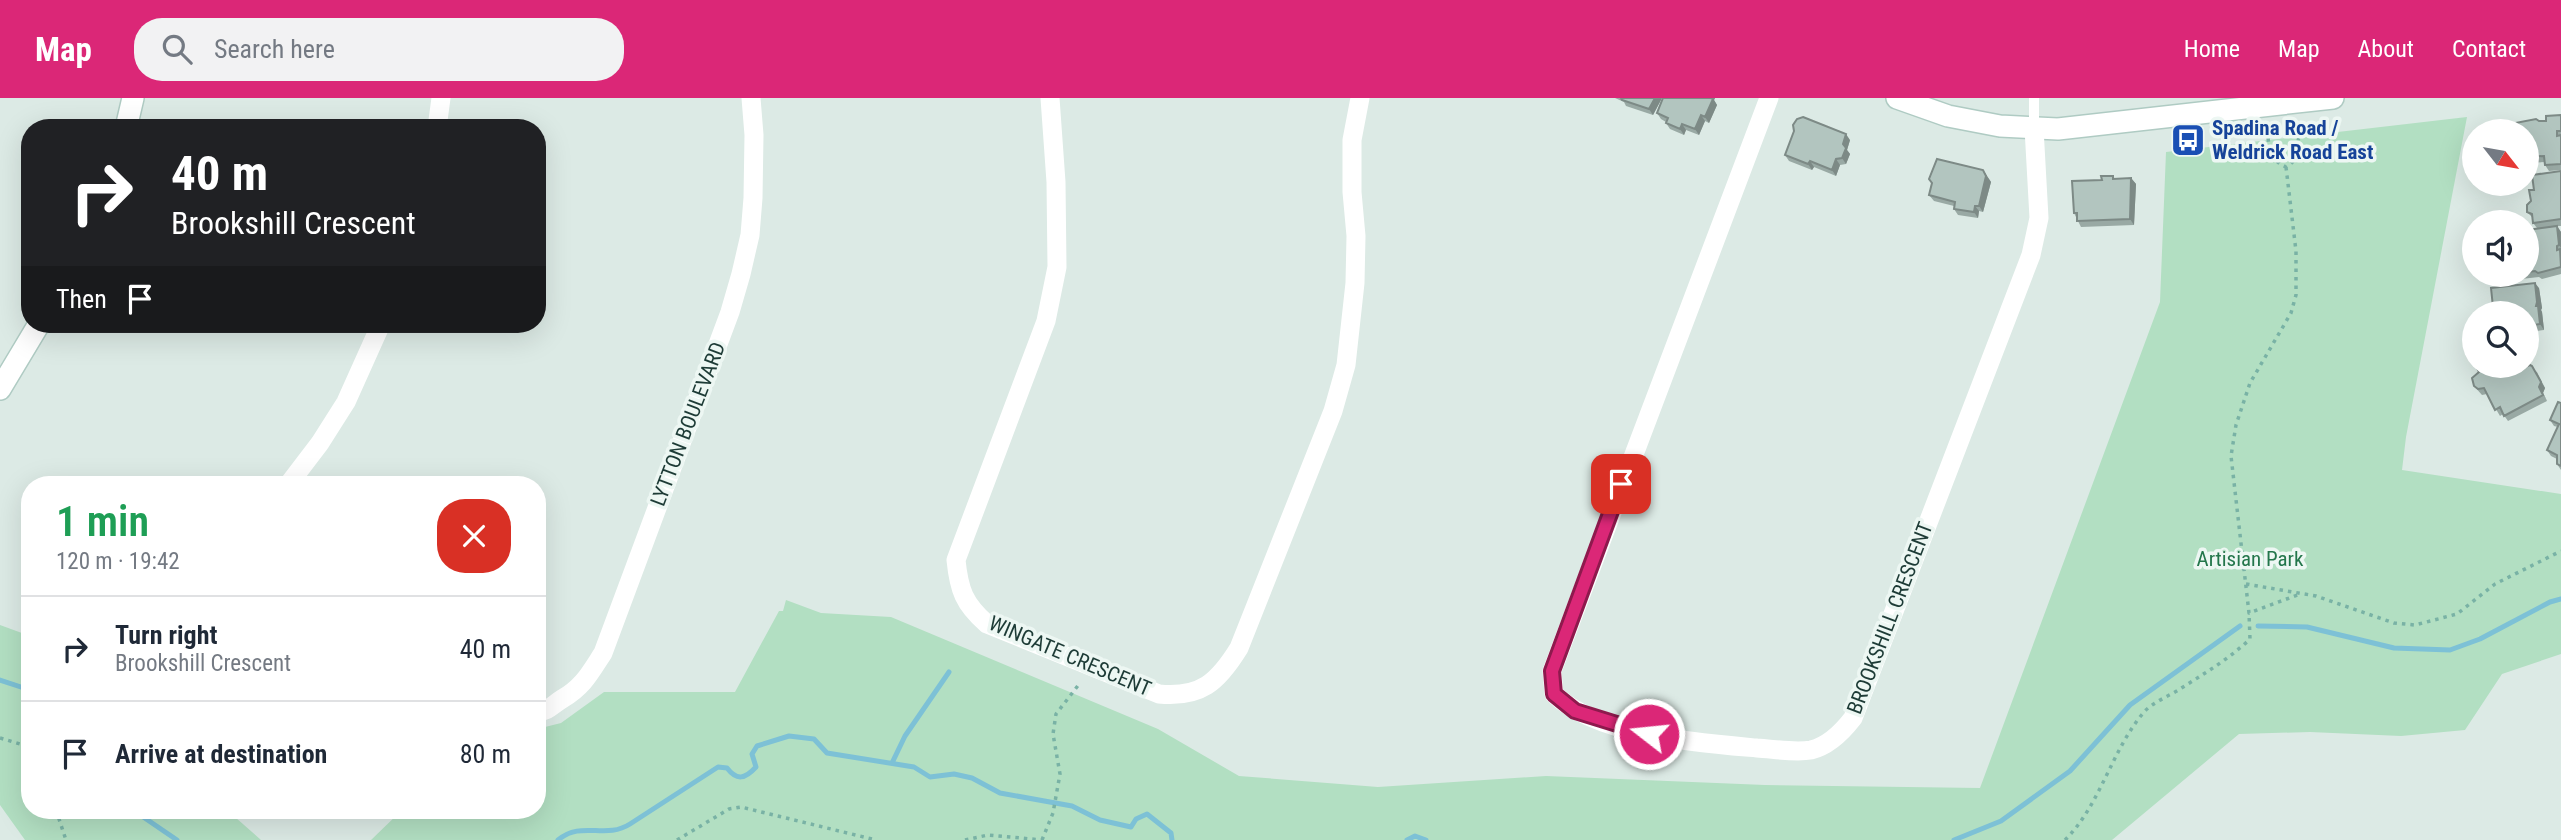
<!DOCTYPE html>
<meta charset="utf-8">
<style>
body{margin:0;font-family:"Roboto Condensed",sans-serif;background:#f2f2f3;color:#1f2937;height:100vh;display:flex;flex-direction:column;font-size:26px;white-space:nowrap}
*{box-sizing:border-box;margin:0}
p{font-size:23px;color:#747a83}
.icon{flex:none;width:38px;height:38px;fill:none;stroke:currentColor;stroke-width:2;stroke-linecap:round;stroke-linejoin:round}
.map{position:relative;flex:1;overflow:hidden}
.panel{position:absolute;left:21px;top:378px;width:525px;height:343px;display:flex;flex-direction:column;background:#fff;border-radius:28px;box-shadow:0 7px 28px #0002}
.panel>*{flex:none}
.guide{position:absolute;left:21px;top:21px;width:525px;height:214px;border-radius:28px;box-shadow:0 7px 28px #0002;background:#202124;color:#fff;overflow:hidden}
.needle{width:46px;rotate:121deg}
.controls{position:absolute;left:2462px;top:21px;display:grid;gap:14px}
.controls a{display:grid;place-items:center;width:77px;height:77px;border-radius:50%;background:#fff;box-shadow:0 7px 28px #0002;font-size:35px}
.pin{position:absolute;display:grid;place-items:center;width:60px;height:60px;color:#fff;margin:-30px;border-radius:14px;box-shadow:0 4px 10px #0006}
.me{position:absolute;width:77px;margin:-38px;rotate:286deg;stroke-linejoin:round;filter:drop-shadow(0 0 5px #0008)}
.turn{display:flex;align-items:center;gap:24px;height:147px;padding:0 35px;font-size:32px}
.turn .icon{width:91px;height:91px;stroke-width:2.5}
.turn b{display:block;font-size:49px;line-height:60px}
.then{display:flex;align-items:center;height:66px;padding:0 35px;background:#0003;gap:14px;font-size:26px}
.round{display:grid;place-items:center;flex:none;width:74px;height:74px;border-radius:28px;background:#f2f2f3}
.summary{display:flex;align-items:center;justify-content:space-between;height:119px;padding:0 35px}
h1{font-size:42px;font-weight:600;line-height:52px;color:#1e9e55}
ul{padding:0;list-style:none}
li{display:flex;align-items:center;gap:21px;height:105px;padding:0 35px;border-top:2px solid #e0e1e3}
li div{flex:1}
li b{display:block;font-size:26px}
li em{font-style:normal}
header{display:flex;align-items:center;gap:42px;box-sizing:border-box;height:98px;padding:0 35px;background:#db2777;color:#fff}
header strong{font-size:33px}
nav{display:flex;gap:38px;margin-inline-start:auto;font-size:24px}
.search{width:490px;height:63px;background:#f2f2f3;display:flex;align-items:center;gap:18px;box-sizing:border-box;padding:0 24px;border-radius:28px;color:#747a83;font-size:26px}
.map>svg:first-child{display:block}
</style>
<header>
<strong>Map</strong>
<div class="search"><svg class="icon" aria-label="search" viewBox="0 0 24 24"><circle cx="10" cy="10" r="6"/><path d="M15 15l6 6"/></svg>Search here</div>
<nav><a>Home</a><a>Map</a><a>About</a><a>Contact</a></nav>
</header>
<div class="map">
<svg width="2561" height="742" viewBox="0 0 2561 742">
<rect width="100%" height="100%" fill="#dceae5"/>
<path fill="#b2dfc2" d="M2467,19l-61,320 -4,33 159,24v160l-59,20 -37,56 -64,6 -91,-4 -71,2 -127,106h-1741l31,-30h135v-81l24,-6 43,-31h131l44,-81h4l3,-11 35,13 70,4 267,112 81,47 139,11 168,-11 219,9 215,3 180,-486 6,-150z
M0,527l30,11v174h197l34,30h-236l-25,-35z"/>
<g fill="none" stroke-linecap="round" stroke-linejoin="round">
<path stroke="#7dc1d6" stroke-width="5" d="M2258,528l49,1 87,21 56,2 30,-11 70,-37 11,-3
M0,582l30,10
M892,665l13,-27 44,-64
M133,712l44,30
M558,742c24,-20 47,0 72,-16l88,-57 9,1c10,13 18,11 29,-1l-4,-13 5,-8 32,-10 25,3 13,14 87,14 16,10 24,-3 18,4 28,15 72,13 28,14 31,7 5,-8 11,-5 24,19 1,7
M1407,742l8,-4 11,4
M1954,742l47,-19 69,-50 60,-66 110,-79"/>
<g stroke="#afcbc3" stroke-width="24">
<path id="secondary" d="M1897,0l51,18 52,10 58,3 275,-31
M126,30l7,-30
M0,291l39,-65"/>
</g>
<path stroke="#79b2a5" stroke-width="3.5" stroke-dasharray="3.5 5" stroke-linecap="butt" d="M2268,40c2,15 3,22 18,29 14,-8 13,-19 12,-33
M2286,69l10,84v44l-5,18 -41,70 -14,42 -5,31 18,157 51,-19
M2246,486l70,12 78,27 21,2 42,-11 38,-30 66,-33
M0,640l30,9
M56,712l10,30
M677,742l52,-31 12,-2 135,33
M965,742l23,-5 54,5
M1042,742l11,-27 7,-39 -7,-40 3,-20 24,-31
M2065,742c36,-36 46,-89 79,-128 9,-10 25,-16 36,-23 25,-16 49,-30 70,-50l-1,-26"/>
<path stroke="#fff" stroke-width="10" d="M2034,0v30"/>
<path stroke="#fff" stroke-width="19" d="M1050,0l6,84 1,85 -11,54 -90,239c3,30 8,44 31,64l172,70c42,4 59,-12 80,-46l94,-237 13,-46 9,-82 1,-47 -4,-44v-52l8,-42
M1769,0l-217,573 2,23c43,42 145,49 203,54 17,1 38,5 54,2 17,-4 32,-19 42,-32l178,-463 8,-37 -5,-90
M437,30l4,-30
M288,387l32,-42 26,-41 35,-78
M537,614c12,-1 15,-7 25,-13 21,-12 28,-26 41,-46l127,-341 11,-38 9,-39 3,-37 1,-63 -3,-37"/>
<use href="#secondary" stroke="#fff" stroke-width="21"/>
</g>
<path fill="#99a9a4" d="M1615,0h47l-9,17 -27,-9 -2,-4z
M1663,0h52l-1,2 3,5 -8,18 -4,-2 -6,14 -13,-5 -2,5 -14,-6 -4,-6v-1l-5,-3 -4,-6z
M2561,17v55l-12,1 -4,-6v-3l-18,1v-32l12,-10h7z
M1850,42l-3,10 3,4 -4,10 -6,1 -4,11 -22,-9 -2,3 -23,-9 -4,-6z
M1983,72l8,12 -8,30 -4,-1 -1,7 -20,-3 -4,-6v-3l-20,-5 -5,-6z
M2561,73v55h-4l4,6v42l-19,5 -3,-2 -18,2 -2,-4h8v-45l10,-2 -4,-5v-5l-6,-6 7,-22z
M2113,78l2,3 16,-1 5,6 -2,41 -53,2 -7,-14 28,-33z
M2539,190l3,20 -1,2 1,2 2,18 -15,2 -2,3v-22l-32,-3 -2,-3z
M2526,269l11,5 8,16 -2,5 4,8 -39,20 -5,-7 -3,2 -13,-22 -5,1 -8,-9z
M2561,305v67l-4,-6v-5l-6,-3 -4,-6 11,-23 -4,-1 -4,-6z"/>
<path fill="#7d8a86" d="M1655,0h7l-9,17 -4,-6z
M1709,0h6l-1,2 3,5 -8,18 -4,-6z
M1701,17l4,6 -6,14 -4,-6z
M1682,26l4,6 -2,5 -4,-6z
M1846,36l4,6 -3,10 3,4 -4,10 -4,-6 1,-14z
M1836,61l4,6 -4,11 -4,-6z
M1810,63l4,6 -2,3 -4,-6z
M1983,72l8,12 -8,30 -4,-6z
M2131,80l5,6 -2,41 -4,-6z
M1975,108l4,5 -1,7 -4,-6z
M2557,128l4,6v16l-2,-3z
M2535,185l4,5 3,20 -1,2 1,2 2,18 -4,-6 -4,-18z
M2532,268l13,22 -2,5 4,8 -8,-14z"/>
<path fill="#b2c5bf" stroke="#7d8a86" stroke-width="2" d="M1621,0h34l-6,11 -27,-9z
M1663,0h48l2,1 -8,18 -4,-2 -6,14 -13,-5 -2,5 -14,-6 2,-5 -11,-5z
M2561,17v16h-4v5l4,-1v29l-16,1 -1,-9 -17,1v-26h-16l-1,-7 26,-5 3,2h7v-5z
M1803,19l43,17 -3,10 3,4 -4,10 -6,1 -4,11 -22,-9 -2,3 -23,-9 9,-24 -1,-6 4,-6z
M1937,61l46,11 3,6 -7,30h-4l-1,6 -20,-3 1,-7 -26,-7 3,-12 -3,-4z
M2561,73v48l-28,4 -1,-9 -5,-2v-7l4,-4 -2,-11h5l-2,-15z
M2101,78h12v3l18,-1 -1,41 -53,2v-8h-3l-2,-32 30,-1z
M2557,128l2,19 -2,1v4l3,-1 1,18 -23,6 -3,-2 -8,1v-42z
M2535,185l2,19 -1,4h2l2,18 -13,2v-13h-34l4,-5 6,-1 -1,-2 -9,2 -2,-19z
M2530,267l2,1 9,16 -2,5 4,8 -39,21 -4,-9 -5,3 -11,-22 -6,1 -4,-3 -2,-8 7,-6 -3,-6h48l1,1z
M2558,304l3,1v63l-4,-2v-9l-10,-5 12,-26 -9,-4z"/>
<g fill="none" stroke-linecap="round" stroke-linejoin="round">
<g stroke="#8e194d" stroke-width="18">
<path id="route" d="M1621,386l-69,187 2,23 21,17 74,23"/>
</g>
<use href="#route" stroke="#db2777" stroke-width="12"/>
</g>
<defs>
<g id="bus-square" transform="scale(1.75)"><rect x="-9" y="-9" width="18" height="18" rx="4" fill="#1a4fb4" stroke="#edf7f3"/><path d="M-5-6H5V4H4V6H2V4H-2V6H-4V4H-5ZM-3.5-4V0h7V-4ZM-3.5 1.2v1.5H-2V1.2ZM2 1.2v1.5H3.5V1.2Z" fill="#fff"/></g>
</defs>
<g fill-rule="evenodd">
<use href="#bus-square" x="2188" y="42"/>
</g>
<g text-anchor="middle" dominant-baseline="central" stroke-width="7" stroke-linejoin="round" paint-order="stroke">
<g font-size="21" font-weight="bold" fill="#164399" stroke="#edf7f3" text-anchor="start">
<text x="2212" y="30">Spadina Road /<tspan x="2212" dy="24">Weldrick Road East</tspan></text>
</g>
<g font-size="21" fill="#1d3b36" stroke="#edf7f3">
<text transform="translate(688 326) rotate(-69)">LYTTON BOULEVARD</text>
<text transform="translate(1890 520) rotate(-69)">BROOKSHILL CRESCENT</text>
<text transform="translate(1070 558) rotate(23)">WINGATE CRESCENT</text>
</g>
<g font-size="21" fill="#23764b" stroke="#edf7f3">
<text x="2250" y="461">Artisian Park</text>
</g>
</g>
</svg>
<div class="controls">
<a><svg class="needle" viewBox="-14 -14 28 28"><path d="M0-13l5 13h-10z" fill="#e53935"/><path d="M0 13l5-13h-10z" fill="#747a83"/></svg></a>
<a><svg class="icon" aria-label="sound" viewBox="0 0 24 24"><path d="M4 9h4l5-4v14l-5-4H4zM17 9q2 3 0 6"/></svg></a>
<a><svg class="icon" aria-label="search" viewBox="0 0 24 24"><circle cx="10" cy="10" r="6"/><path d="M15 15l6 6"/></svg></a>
</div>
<div class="pin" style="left:1621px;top:386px;background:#d93025"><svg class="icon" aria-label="arrive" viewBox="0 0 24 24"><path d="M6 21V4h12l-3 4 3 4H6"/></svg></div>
<svg class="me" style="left:1649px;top:636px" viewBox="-20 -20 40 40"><circle r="17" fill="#db2777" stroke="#fff" stroke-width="3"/><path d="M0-11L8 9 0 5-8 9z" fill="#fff"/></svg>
<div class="guide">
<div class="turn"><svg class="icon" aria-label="right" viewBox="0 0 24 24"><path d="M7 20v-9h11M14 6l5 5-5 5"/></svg><div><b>40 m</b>Brookshill Crescent</div></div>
<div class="then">Then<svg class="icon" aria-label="arrive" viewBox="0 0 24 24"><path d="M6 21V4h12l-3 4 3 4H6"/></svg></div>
</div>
<section class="panel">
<div class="summary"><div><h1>1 min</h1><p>120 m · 19:42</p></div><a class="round" style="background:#d93025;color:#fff"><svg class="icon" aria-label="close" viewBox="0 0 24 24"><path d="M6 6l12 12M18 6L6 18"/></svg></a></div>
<ul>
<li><svg class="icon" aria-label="right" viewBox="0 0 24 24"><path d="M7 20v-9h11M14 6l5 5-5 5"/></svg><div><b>Turn right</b><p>Brookshill Crescent</p></div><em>40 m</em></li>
<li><svg class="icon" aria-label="arrive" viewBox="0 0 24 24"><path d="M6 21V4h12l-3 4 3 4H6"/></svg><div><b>Arrive at destination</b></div><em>80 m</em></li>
</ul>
</section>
</div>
